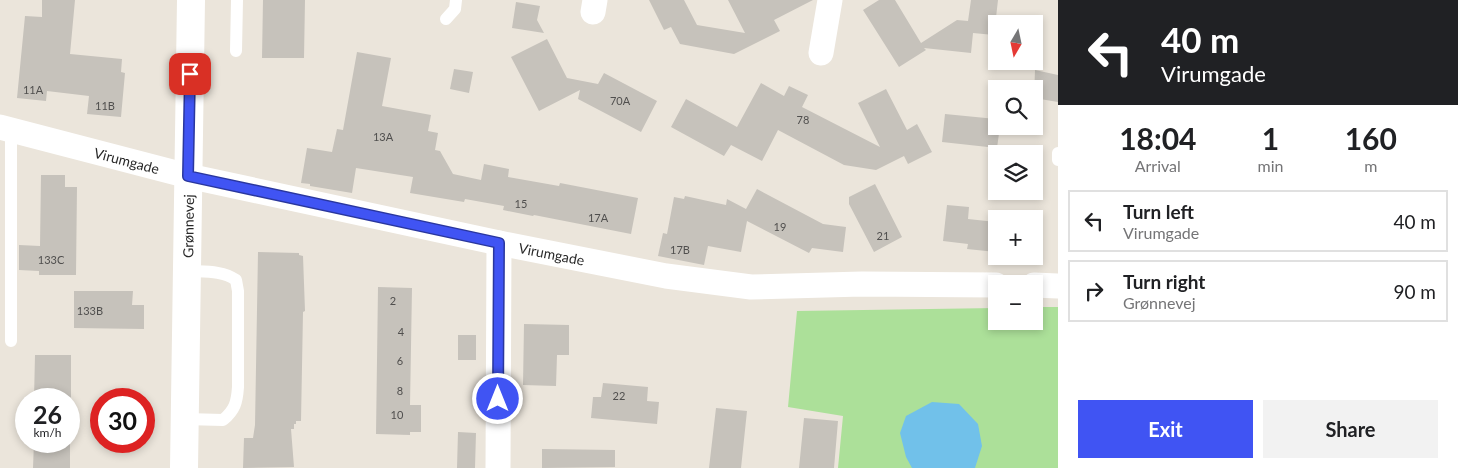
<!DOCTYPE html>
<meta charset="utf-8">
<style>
body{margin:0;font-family:Lato,sans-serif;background:#f2f2f2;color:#202124;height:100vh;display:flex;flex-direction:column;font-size:19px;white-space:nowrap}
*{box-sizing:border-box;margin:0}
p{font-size:16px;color:#757577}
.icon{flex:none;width:28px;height:28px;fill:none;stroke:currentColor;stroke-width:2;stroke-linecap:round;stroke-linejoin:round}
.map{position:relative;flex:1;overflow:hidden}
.panel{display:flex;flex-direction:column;background:#fff;width:400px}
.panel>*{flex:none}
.hud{background:#202124;color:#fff;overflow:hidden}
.needle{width:32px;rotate:189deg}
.controls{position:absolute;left:988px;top:15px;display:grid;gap:10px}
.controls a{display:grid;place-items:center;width:55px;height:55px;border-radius:0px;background:#fff;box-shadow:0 2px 8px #0003;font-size:25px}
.speed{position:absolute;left:15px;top:388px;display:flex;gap:10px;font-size:25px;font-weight:700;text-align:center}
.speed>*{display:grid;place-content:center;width:65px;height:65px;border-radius:50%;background:#fff;box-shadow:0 2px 8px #0003;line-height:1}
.speed small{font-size:12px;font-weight:400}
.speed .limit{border:8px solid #d22;background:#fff;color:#111}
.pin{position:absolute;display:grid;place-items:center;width:42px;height:42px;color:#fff;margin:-21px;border-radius:10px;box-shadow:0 2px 8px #0006}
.me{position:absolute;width:55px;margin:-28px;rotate:0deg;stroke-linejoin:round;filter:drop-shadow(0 0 4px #0008)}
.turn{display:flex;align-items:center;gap:18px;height:105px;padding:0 20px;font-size:22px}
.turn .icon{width:65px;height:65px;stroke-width:2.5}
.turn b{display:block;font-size:35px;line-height:42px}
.eta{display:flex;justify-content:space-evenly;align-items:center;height:85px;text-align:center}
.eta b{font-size:30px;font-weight:700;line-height:35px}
.button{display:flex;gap:10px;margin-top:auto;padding:10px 20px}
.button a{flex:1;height:58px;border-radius:0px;background:#4054f3;color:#fff;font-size:20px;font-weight:700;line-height:58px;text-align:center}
.button a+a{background:#f2f2f2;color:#202124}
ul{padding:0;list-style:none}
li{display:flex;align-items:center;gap:15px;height:62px;margin:0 10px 8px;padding:0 10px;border:2px solid #e0e0e0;border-radius:0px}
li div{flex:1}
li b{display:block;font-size:19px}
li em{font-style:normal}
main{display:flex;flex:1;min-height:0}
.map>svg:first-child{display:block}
</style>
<main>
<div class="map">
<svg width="1058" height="468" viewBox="0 0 1058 468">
<rect width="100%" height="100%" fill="#ebe5db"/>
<path fill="#ace099" d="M1034,307h24v161h-220l5,-52 -55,-9 9,-96 199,-3v13h38z"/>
<path fill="#71c1ea" d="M932,402l27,2 19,20 4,22 -7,22h-63l-6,-11 -6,-24 6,-17z"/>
<path fill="#c6c2bb" d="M42,0h33l-5,54 52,5 -1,13 4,1 -4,44 -34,-3 2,-18 -42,-5 -1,10 -29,-3 8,-82 17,1z
M263,0h42l-1,58h-42z
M649,0h35l13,25 48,8 -17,-33h85l-39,20 6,11 -46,23 -54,-10 -9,-17 -7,3z
M879,0h16l26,43 36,-23 11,1 3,-21h27l-4,35 -21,-2 -2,20 -47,-5 2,2 -27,17 -36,-57z
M516,2l24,4 -3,14 7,13 -32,-5z
M547,39l20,39 31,6 6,-11 53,28 -16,31 -63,-33 2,-9 -41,21 -28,-54z
M357,52l34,6 -9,48 49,9 -3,16 10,2 -3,17 5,1 13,23 28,6 3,-16 25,5 -1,8 51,9 1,-3 78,15 -7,36 -97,-19 -1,1 -30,-6 1,-4 -39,-7 -1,3 -54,-9 3,-16 -57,-9 -4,25 -42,-7v-2l-9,-1 6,-35 25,4 5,-23 6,1z
M454,69l19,3 -4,21 -19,-4z
M1035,70l23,5v27l-24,-4z
M761,83l23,13 5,-10 19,9 -6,12 78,40 -22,-44 28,-14 21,41 10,-6 15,28 -24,12 -4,-8 -28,14 -32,-5 -66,-35 -16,31 -31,-16 -7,11 -53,-29 15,-28 51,28z
M945,114l51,5v7h4l-3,22 -55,-6z
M41,175h24v12h12l-1,88h-37v-4l-20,-1v-25l21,1z
M875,184l27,53 -28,15 -25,-48v-7z
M757,189l66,35 23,3 -3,25 -31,-4 -3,5 -62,-32 -6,31 -33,-6 -4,19 -46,-9 5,-23 4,1 7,-37 10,2 1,-3 41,9 1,-6 19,10z
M947,205l22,2 -1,12 28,3v30l-29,-3 1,-5 -25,-3z
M258,252l41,1v2l4,1 2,55 -2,1 -2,109h-5v3h-2v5h-3l3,38 -51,1 1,-30h9l2,-13z
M378,287l34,1 -2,117h11v27h-11v3l-34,-1z
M74,291h59l-1,14h12v24l-70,-1z
M524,324l45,1v30h-12l-1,31 -33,-1z
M458,335h18v25h-18z
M35,355h36v44h-37z
M603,383l45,4 -1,14 12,1 -2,22 -66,-6 2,-21h8z
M716,408l31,3 -6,57h-32z
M804,418l34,3 -4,47h-35z
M458,432l18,1 -1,35h-18z
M34,441h36v27h-37z
M542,449l73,1v17l-73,1z"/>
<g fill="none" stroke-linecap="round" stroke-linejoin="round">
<path stroke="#fff" stroke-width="12" d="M446,19l9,-10 1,-9
M236,51l1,-51
M11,129v212
M1058,153v7
M185,419l38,1c12,-10 14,-18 15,-33v-96l-2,-11c-14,-10 -32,-8 -49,-9"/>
<g stroke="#fff" stroke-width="25">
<path d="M593,12l2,-12"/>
<path d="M821,53l9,-53"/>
<path id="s1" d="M0,127l188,49 311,67 167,33 85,11 111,-3 134,1"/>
<path d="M1034,285l24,1"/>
<path d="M498,468l1,-225"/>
</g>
<path stroke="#fff" stroke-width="28" id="s2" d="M184,468l7,-468"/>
</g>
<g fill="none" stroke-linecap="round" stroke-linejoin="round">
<g stroke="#2a379e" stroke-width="12">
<path id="route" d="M190,74l-2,102 311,67 -1,156"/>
</g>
<use href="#route" stroke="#4054f3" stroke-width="9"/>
</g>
<g text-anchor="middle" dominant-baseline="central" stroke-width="4.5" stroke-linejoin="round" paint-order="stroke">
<g font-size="11" fill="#504f4e">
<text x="33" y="89">11A</text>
<text x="620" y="100">70A</text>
<text x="105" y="105">11B</text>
<text x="803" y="119">78</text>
<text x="383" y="136">13A</text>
<text x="521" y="203">15</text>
<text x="598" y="217">17A</text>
<text x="780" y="226">19</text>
<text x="883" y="235">21</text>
<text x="680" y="249">17B</text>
<text x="51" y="259">133C</text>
<text x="393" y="300">2</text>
<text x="90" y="310">133B</text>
<text x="401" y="331">4</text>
<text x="400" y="360">6</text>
<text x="400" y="390">8</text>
<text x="619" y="395">22</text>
<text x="397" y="414">10</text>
</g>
<g font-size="14" fill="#292929" stroke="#fff">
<text stroke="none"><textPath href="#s1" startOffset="131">Virumgade</textPath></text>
<text stroke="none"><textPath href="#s2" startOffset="242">Grønnevej</textPath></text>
<text stroke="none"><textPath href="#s1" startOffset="566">Virumgade</textPath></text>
</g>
</g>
</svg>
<div class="controls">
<a><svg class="needle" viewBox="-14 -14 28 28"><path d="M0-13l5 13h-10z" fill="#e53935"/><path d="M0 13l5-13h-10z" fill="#757577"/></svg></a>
<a><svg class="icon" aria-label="search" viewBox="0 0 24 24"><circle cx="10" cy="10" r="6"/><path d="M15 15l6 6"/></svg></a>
<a><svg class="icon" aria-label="layers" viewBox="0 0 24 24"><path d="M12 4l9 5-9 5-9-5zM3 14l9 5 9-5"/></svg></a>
<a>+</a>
<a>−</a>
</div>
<div class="speed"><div>26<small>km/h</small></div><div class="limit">30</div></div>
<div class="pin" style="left:190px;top:74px;background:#d93025"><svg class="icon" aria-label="arrive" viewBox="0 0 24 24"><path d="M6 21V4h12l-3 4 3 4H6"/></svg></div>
<svg class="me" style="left:498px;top:399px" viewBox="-20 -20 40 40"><circle r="17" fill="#4054f3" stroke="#fff" stroke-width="3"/><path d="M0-11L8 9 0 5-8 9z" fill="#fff"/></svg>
</div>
<section class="panel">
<div class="hud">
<div class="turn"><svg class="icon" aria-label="left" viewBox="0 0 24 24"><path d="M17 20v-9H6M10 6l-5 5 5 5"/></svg><div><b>40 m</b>Virumgade</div></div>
</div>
<div class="eta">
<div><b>18:04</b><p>Arrival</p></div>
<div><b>1</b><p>min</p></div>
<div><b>160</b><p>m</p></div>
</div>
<ul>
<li><svg class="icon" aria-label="left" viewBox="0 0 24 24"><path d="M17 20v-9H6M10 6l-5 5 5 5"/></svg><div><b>Turn left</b><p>Virumgade</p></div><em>40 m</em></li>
<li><svg class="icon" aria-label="right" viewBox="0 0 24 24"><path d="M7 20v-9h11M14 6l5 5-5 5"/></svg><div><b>Turn right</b><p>Grønnevej</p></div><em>90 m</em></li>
</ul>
<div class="button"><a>Exit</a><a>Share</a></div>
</section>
</main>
